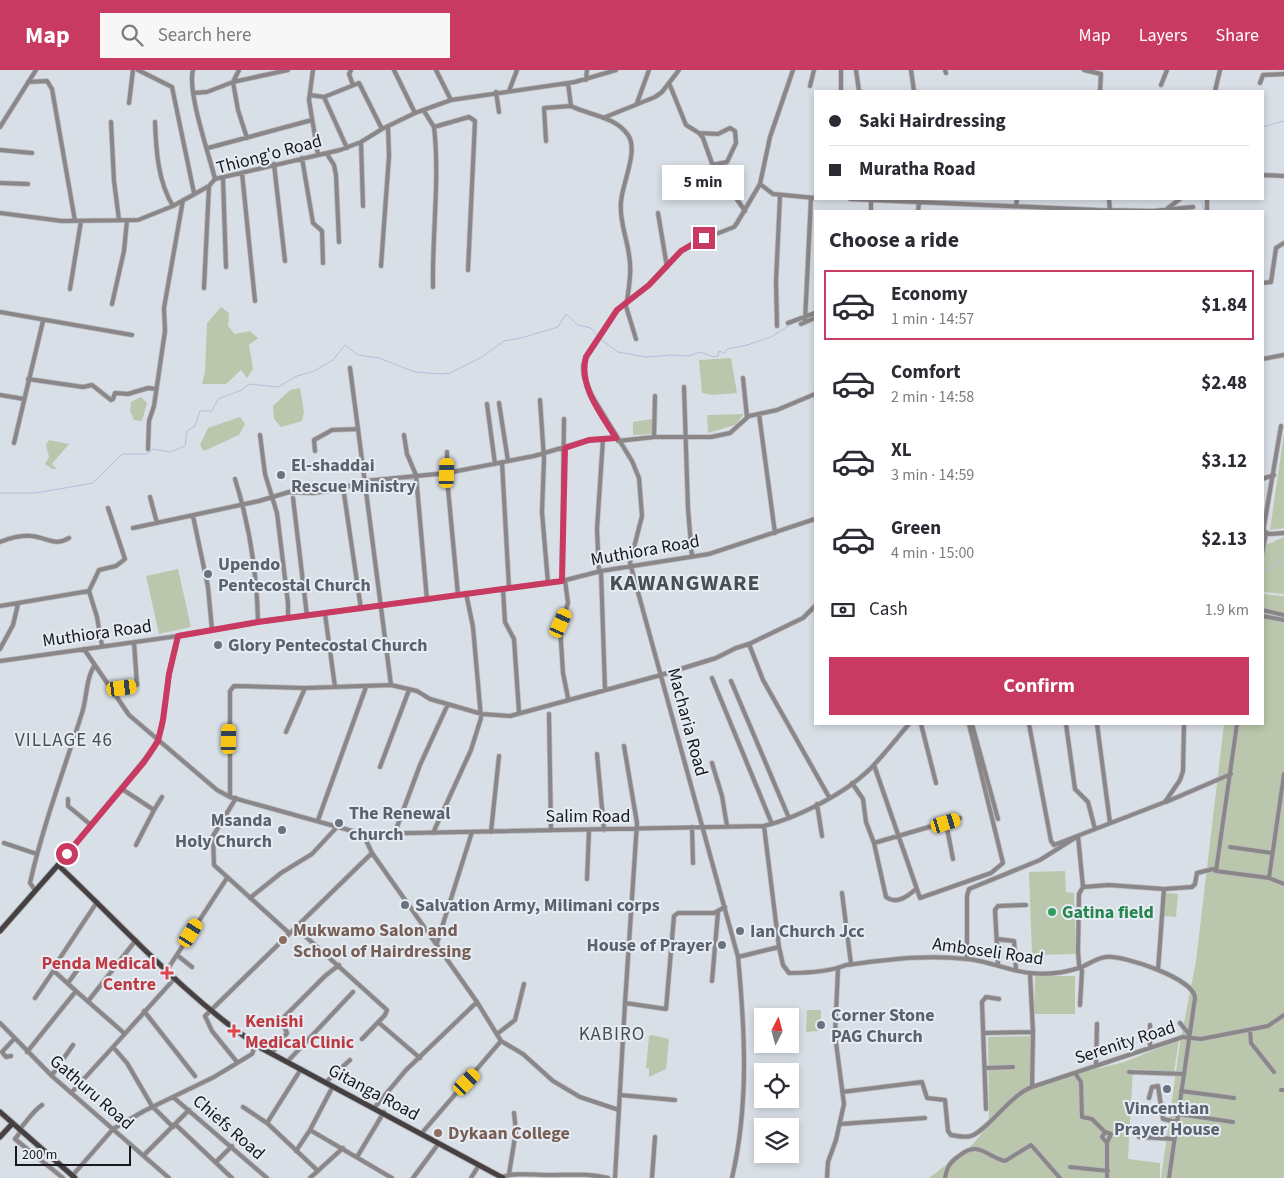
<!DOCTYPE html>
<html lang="en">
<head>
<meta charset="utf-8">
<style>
  body { margin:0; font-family:"Source Sans 3",sans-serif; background:#f7f7f7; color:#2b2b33; height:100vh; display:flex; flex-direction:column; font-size:19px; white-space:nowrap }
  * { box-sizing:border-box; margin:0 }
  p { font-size:16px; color:#7c7c81 }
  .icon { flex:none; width:28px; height:28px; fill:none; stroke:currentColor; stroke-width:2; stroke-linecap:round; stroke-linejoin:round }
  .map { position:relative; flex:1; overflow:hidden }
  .sheet { position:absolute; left:814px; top:140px; width:450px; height:515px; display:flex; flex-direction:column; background:#fff; border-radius:0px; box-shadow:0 2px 8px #0003 }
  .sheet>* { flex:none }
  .top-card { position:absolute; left:814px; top:20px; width:450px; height:110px; border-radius:0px; box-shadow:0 2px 8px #0003; display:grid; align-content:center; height:110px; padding:0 15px; background:#fff }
  .needle { width:32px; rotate:6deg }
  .buttons { position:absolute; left:754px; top:938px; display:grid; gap:10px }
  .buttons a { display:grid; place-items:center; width:45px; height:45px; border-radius:0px; background:#fff; box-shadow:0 2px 8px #0003; font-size:25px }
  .scale { position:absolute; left:15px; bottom:12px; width:116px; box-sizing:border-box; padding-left:5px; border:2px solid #17191c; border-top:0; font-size:14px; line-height:18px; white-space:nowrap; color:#17191c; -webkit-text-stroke:4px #e6ecf3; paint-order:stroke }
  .end { position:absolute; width:22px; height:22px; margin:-11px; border:6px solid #c93a62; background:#fff; box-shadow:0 0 0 2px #fff }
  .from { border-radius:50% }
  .bubble { position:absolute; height:35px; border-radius:0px; background:#fff; box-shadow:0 2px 8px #0003; font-size:16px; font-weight:700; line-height:35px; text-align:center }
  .car { position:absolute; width:15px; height:30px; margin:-15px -8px; border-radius:6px; box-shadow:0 0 4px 1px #0007; background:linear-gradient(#f5c518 24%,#345 0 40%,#f5c518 0 76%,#345 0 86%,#f5c518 0) }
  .top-card b { display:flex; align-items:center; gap:18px; height:48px; font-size:19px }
  .top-card b+b { border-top:1px solid #e1e1e2 }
  .top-card i { width:12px; height:12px; background:#2b2b33 }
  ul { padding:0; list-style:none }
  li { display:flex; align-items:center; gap:15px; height:70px; margin:0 10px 8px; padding:0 5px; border:2px solid transparent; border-radius:0px }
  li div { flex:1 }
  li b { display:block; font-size:19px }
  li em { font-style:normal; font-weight:700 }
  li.active { border-color:#c93a62 }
  li>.icon { width:45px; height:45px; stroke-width:1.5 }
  h2 { padding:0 15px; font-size:22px; line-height:60px }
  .pay { display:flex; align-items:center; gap:12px; height:55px; padding:0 15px; font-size:19px }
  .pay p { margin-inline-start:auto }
  .action { display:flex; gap:10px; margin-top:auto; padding:10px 15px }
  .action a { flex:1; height:58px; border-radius:0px; background:#c93a62; color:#fff; font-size:20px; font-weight:700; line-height:58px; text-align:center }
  header { display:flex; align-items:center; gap:30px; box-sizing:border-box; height:70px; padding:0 25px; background:#c93a62; color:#fff }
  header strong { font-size:24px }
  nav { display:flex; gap:28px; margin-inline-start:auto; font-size:18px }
  .search { width:350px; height:45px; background:#f7f7f7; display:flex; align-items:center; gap:12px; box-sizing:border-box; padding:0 18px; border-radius:0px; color:#7c7c81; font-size:19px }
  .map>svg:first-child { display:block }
  .green { fill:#bbc7ac }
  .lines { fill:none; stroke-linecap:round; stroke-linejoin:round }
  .stream { stroke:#b1bfdc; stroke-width:1 }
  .minor-casing { stroke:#b6bbc2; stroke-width:5.5 }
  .major-casing { stroke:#b6bbc2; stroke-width:7 }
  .minor { stroke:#8b8687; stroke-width:4 }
  .major { stroke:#474041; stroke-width:5 }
  .route { stroke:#c93a62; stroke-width:6 }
  .worship-dot { fill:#6b7280; stroke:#e6ecf3; stroke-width:2 }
  .leisure-dot { fill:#2e9e5b; stroke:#e6ecf3; stroke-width:2 }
  .education-dot { fill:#8d6e63; stroke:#e6ecf3; stroke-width:2 }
  .health-dot { fill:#e0444e; stroke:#e6ecf3; stroke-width:2 }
  .labels { text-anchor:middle; stroke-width:4; stroke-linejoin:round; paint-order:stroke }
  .street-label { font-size:18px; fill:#17191c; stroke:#e6ecf3 }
  .worship-label { font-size:18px; font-weight:bold; fill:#5b616d; stroke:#e6ecf3; text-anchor:start }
  .leisure-label { font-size:18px; font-weight:bold; fill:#27864d; stroke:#e6ecf3; text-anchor:start }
  .education-label { font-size:18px; font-weight:bold; fill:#785e54; stroke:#e6ecf3; text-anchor:start }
  .health-label { font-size:18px; font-weight:bold; fill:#be3a42; stroke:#e6ecf3; text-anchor:end }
  .neighbourhood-label { font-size:19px; letter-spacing:1px; fill:#4a4f55; stroke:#e6ecf3 }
  .district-label { font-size:22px; font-weight:bold; letter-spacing:1px; fill:#4a4f55; stroke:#e6ecf3 }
</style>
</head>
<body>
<header>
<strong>Map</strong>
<div class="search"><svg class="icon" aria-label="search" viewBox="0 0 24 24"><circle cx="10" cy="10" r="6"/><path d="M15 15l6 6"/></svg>Search here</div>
<nav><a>Map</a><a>Layers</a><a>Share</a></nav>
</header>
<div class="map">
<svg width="1284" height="1108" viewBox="0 0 1284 1108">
  <rect width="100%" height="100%" fill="#d9dfe6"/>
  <path class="green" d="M221,237L229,243L228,256L235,264L250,261L258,268L249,275L253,299L247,308L241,300L226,314H202L205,302L207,253Z
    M731,288L737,323L712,325L702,323L699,290Z
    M300,318L304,342L302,351L281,357L274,349L273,336L290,320Z
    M141,327L147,333L142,351L134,350L130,341L131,332Z
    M744,344L735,355L708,363L707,345Z
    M240,347L245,354L239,365L204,381L200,375L208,358Z
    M652,349L653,364L633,365V352Z
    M1284,363V458L1270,460Z
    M49,370L69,374L52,394L57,399H52L45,394L49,387L46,375Z
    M1284,467V524L1263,522V487L1266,475Z
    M178,499L191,557L159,564L146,506Z
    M1263,524L1284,526V1108H1161L1180,973L1196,891L1224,654H1262Z
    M1065,801L1066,822L1074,823L1076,884L1032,885L1029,802Z
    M1165,823L1178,824L1176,847L1163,846Z
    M1035,906H1075V944H1034Z
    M807,940H821V958L818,961L806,962Z
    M652,965L669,969L666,999L649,1007V999L646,998L649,966Z
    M1031,966L1035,1014L1124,992L1179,970L1174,1002L1133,999L1128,1089L1160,1093V1108H929L973,1074L989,1055L988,967Z"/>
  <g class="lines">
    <path class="stream" d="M1262,57L1284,51
      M1201,129L1204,141
      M806,248L815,246
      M600,269L618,282L646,287L671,285L689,286L700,282L714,287L718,286L719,281L724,283L727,279L747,275L771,267L793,253
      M0,423H36L93,413L122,384H147L153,379L170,382L185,376L187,361L195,356L200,341H212L218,329L242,320L249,314L278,317L297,306L314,301L333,290L345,275L358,285L379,288L415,302L441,304L450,303L482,287L504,271L521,268L558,257L566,244L578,255L591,258L598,266
      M1262,503L1284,489"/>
    <g class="minor-casing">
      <path id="minor" d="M138,0L172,17L194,123
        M193,0C187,22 209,84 215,109
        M239,0L233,12L238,40L247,68
        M313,0L309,30L318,85
        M351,0L349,4L353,15
        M394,0L415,43
        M436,0L451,30
        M841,0V21
        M856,0L859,21
        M911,0L914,21
        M945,0L946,3
        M1084,0L1101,4L1100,21
        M586,10L587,0
        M28,12L47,11L52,19L75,151
        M568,13L571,36C588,45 615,46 628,65C639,80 622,114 621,132C619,150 627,168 629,185C632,200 629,216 627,231
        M669,13L686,55L699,63L703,68L714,99L715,116L732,122L745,141
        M1260,13L1263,5L1284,4
        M1161,15L1167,0
        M810,16L814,0
        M509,21L517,0
        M1215,21L1220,0
        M496,22L499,42
        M193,23L207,22L233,12L288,0
        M310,25L324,27L359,13L382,59
        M324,27L347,78
        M129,33L133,0
        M637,33L649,0
        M424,41L434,57
        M603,48L655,27L662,22L679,0
        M111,52L114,111L119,150
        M155,52C156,80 158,112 173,136
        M0,57L36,0
        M699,63L718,64L730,58L735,61L736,73L727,92L712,95
        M546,71L544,38L571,36
        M361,72L363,136
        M208,78L312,50
        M0,80L32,83
        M327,84L334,95L336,105L339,172
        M302,88L313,153L322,161L323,193
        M274,94L285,191
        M242,103L255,231
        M1262,105L1284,106
        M223,109L226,197
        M0,113L28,114
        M760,114L773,124L815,128
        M850,129L1098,140L1153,141L1193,137
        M1109,129L1110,141
        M1207,129V141
        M1016,136L1017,129
        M1168,138L1180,129
        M871,141V130
        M918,141L919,132
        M0,143L62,151L138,150L173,136L209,116L215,109L340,80L361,72L382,59L415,43L451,30L575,12L616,0
        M658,143L667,197
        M381,196L389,86L388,56
        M1262,213L1271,212L1276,178L1284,173
        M433,217C432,165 440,108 434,57L469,47L475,51L468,200
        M204,218L209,116
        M70,219L81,151
        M625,233L636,269
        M112,234L124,181L127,150
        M0,242L132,265
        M805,251L811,128
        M788,253L815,243
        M801,254L815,248
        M777,256L776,211L780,126
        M1262,289L1284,285
        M350,298L358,359
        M743,308L747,347
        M28,309L83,317L92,315L111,330L113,329L115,323L128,324L148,318L156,319
        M684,317L688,439L692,487
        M0,325L24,329
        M540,330L544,389L542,442L548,513
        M499,333L508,391
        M487,334L495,394
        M759,344L775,463
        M1281,356L1264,456V461L1269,464L1284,463
        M260,365L265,404L277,443L288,533V548
        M404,365L407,384L416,405L427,530
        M654,367L655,326
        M618,371L654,367H711L730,363L749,346L777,340L815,324
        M14,373L43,251
        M148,379L149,351L154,336L165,261L164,238L183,130
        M315,381L314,370L332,360L358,359L391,615
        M447,382V408L458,525
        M502,392L509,518
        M235,409C250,457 257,502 258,552
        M1262,409L1274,405
        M343,417L361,539
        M150,427L157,453
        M293,428L307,546
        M193,446L208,517L212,560
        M133,458L259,431L289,422L313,423L336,420L365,411L447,403L534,386L589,370L616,368
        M0,472C10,468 20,465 31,466C46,467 55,477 69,468
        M1262,484L1266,463
        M601,501L605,619
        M599,502L597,459L603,369
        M565,510L568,533L560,557L563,603L568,628
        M562,511L564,349
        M503,519L505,552L514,569L519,642
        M0,536L89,521
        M815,536L803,548L749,574L763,610L829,727
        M1262,540L1284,545
        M325,544L335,617
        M1262,546L1284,550
        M102,576L97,547L89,521L99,500L116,496L125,489L108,438
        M0,579L13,555L18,534
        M84,579L129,645L217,720L230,727L363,764L764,756C797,748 844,724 869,700C883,686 896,669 909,654
        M0,591L178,566L258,552L562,511L601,501L709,484L815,449
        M712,608L772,754
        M731,611L789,748
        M111,619L137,615L134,572
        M549,644L551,760
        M921,654L936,713
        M972,654L998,749
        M1029,654L1051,771L1054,775L1165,732L1180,710L1183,701L1184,654
        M1066,654L1075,719L1088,732L1095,759
        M1097,654L1110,753
        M286,662L305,618
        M624,676L637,753L625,933
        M597,684L604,760
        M712,693L722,726L727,756
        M874,695L920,828L991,803L1003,793L969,654
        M380,697L409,620
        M852,713L863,729L866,752L874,773L886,827C897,835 908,826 916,819
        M122,719L154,740L162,727
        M230,727V621L234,616L305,618L391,615L417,621L430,629L482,644L510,646L661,605L716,588L736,578L749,574
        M236,728L213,766L214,795L289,863
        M68,729V736L91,755
        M1166,732L1231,704
        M817,734L822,766
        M318,750L366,617
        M946,753L953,789
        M764,756L779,877L783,895L789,903C808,903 829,902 846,895C887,890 926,884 967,889C989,891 1009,901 1030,903C1046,905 1063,903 1079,898C1088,895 1096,888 1106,887C1124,885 1195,909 1195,928L1169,1108
        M692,757L693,793
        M491,762L499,686
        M433,763L471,680L481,648L473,557L466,523
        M363,764L372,783L477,932L406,1000L375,1037
        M394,765L420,695L448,634
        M4,773L37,784
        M874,773L960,748
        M136,775L154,740
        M1230,777L1272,783
        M58,795L154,678L162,657L169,604L178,566
        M1216,801L1237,654
        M1269,808L1284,704
        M587,809L589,760
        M35,820L30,813C43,755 64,700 82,643C87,628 86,607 95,595
        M842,823L851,894
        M250,828L281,803L312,784L337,757
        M295,857L387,940L385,945L362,969
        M997,869L1014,871L1016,899
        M437,873L472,762
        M177,885L192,897
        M738,887L779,877
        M967,889V826L969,819L1040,790L1078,766L1083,817
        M998,895L995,840L998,836L1026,835
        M167,900L227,808
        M1158,900L1164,819
        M1030,903L1033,962L1032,1017
        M712,911L718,842
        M68,913L81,895
        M76,921L124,963
        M35,928L54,900
        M89,930L136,870
        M477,932L501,971L523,984L553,1011L580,1027L619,1040
        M1080,935L1082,901L1079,894L1078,881L1079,824L1083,817L1109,815L1164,819L1192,817L1195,814L1197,803L1213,799L1216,801L1269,808L1284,814
        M144,941L195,1006
        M378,952L420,988
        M0,953L53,1007L169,1108
        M1180,953L1189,964
        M1150,955V978
        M1250,960L1251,973L1274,1002
        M984,963L1033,962
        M497,964L515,950L524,914
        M27,982L76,921L55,902L54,897L97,832
        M272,983L287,963L281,950L325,906L339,895
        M11,986L6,987L2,982L14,969
        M288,991L353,922
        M237,992L212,961L205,946L372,783
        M1096,995L1097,954
        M985,998L1013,997
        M301,999L267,1053L318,1101
        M1129,1002L1184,1004
        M1075,1003L1081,1012L1082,1047L1092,1049L1105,1062
        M52,1005L73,975
        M326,1012L350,990
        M333,1016L310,1060L392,1108
        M1281,1020H1284
        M1181,1021L1234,1028
        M842,1022L922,1012L927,1028L945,1030L948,1061L951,1065C957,1066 964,1068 971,1066C987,1061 1010,1025 1032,1017L1183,967L1201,969L1268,956L1284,945
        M71,1023L113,977
        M620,1025L675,1030
        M173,1027L267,1108
        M1149,1028L1152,1017L1158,1016L1163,1049L1177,1052
        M243,1037L267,1053
        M986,1039L982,932L986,927L999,929
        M1178,1044L1233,1052
        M175,1054L232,1108
        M840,1054L925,1048
        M173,1057L152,1036L127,993L113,977L175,908
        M19,1060C27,1051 33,1041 42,1035
        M21,1061L15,1069L63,1108
        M421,1064L501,971
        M1139,1067L1174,1069
        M1107,1073L1102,1067L1105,1062L1111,1064L1107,1073V1108
        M296,1081L310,1060
        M144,1085L189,1040
        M357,1087L384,1042
        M216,1092L232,1076
        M1070,1097L1108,1101
        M509,1104L516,1061L514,1043
        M72,1106L113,1059L144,1041L214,1007L252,984L256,974
        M501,1107C517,1102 532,1105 549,1105C571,1105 586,1103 608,1108
        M310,1108L343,1078
        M413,1108L439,1073
        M471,1108L479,1095
        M615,1108L625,933L666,939L674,846L678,843H714L725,837
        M652,1108L655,1067
        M732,1108C749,1035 745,961 738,887L630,493L642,446L639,408L632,391L592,326L584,307L583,296L586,287L617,240L649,215L681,181L693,173L734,157L737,153L760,114L770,67L793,0
        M827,1108L828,1092L836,1070L844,1034L835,965L838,899
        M945,1108C947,1097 950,1092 959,1086C979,1070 985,1086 1005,1091L1031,1075L1060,1108"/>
    </g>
    <g class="major-casing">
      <path id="major" d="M0,861L58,795C124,857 185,927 261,978L503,1108
        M0,1042L75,1108
        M0,1067L12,1054"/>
    </g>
    <use href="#minor" class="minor"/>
    <use href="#major" class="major"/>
  </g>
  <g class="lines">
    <path class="route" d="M67,784L144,692L158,671L163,650L169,604L178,566L258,552L562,511L565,378L589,370L616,368C602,345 578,316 586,287L617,240L649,215L681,181L704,168"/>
  </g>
  <g class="worship-dot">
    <circle cx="281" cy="405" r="5"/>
    <circle cx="208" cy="504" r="5"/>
    <circle cx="218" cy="575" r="5"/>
    <circle cx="339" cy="753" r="5"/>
    <circle cx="282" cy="760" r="5"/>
    <circle cx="405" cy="835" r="5"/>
    <circle cx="740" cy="861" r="5"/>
    <circle cx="722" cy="875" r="5"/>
    <circle cx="821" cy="955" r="5"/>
    <circle cx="1167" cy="1019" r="5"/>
  </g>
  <circle class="leisure-dot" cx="1052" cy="842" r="5"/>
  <g class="education-dot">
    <circle cx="283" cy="870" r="5"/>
    <circle cx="438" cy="1063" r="5"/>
  </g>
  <g class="health-dot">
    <path d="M164.5 895.5h5v5h5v5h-5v5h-5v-5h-5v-5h5z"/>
    <path d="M231.5 953.5h5v5h5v5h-5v5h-5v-5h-5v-5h5z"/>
  </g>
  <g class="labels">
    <g class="street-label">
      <text transform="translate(269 84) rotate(-15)" y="6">Thiong'o Road</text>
      <text transform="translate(645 480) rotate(-10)" y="6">Muthiora Road</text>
      <text transform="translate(97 563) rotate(-8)" y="6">Muthiora Road</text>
      <text transform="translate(688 652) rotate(75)" y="6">Macharia Road</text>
      <text x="588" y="752">Salim Road</text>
      <text transform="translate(988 881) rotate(8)" y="6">Amboseli Road</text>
      <text transform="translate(1125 972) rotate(-18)" y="6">Serenity Road</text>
      <text transform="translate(92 1022) rotate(41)" y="6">Gathuru Road</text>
      <text transform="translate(374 1022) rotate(28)" y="6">Gitanga Road</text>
      <text transform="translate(229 1057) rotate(41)" y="6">Chiefs Road</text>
    </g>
    <g class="worship-label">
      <text x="291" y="401">El-shaddai<tspan x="291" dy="21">Rescue Ministry</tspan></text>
      <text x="218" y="500">Upendo<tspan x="218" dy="21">Pentecostal Church</tspan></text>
      <text x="228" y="581">Glory Pentecostal Church</text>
      <text x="349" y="749">The Renewal<tspan x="349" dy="21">church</tspan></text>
      <text x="272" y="756" text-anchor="end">Msanda<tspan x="272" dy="21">Holy Church</tspan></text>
      <text x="415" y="841">Salvation Army, Milimani corps</text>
      <text x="750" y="867">Ian Church Jcc</text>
      <text x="712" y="881" text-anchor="end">House of Prayer</text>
      <text x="831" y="951">Corner Stone<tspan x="831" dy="21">PAG Church</tspan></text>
      <text x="1167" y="1044" text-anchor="middle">Vincentian<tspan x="1167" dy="21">Prayer House</tspan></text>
    </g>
    <g class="leisure-label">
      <text x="1062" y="848">Gatina field</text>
    </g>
    <g class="education-label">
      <text x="293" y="866">Mukwamo Salon and<tspan x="293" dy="21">School of Hairdressing</tspan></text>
      <text x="448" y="1069">Dykaan College</text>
    </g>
    <g class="health-label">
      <text x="156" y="899">Penda Medical<tspan x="156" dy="21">Centre</tspan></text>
      <text x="245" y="957" text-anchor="start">Kenishi<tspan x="245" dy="21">Medical Clinic</tspan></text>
    </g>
    <g class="neighbourhood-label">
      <text x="64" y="676">VILLAGE 46</text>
      <text x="612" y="970">KABIRO</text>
    </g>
    <g class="district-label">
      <text x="685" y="520">KAWANGWARE</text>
    </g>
  </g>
</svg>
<div class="buttons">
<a><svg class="needle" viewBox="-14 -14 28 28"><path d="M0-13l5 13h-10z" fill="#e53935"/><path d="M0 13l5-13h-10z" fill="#7c7c81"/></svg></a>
<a><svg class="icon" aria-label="locate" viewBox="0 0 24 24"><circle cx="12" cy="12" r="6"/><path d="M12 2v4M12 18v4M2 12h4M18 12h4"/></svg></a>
<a><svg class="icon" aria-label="layers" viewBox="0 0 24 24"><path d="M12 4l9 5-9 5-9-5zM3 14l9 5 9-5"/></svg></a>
</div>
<div class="scale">200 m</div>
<i class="end from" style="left:67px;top:784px"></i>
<i class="end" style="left:704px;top:168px"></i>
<div class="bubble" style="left:662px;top:95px;width:82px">5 min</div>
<i class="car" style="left:447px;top:403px;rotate:2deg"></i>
<i class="car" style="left:561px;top:553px;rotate:24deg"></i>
<i class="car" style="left:122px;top:618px;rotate:83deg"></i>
<i class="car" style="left:229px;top:669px;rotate:1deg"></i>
<i class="car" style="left:946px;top:753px;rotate:73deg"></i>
<i class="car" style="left:191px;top:863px;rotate:32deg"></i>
<i class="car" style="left:467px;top:1012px;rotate:44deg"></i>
<div class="top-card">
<b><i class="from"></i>Saki Hairdressing</b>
<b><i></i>Muratha Road</b>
</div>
<section class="sheet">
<h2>Choose a ride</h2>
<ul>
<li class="active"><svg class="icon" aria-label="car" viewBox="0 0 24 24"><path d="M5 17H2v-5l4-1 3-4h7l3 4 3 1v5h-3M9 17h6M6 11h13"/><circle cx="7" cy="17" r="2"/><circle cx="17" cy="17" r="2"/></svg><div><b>Economy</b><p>1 min · 14:57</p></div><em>$1.84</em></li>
<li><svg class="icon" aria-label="car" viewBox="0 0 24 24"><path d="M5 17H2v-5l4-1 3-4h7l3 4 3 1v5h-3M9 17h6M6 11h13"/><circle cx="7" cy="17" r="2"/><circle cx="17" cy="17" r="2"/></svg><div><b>Comfort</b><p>2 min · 14:58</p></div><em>$2.48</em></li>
<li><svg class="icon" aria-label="car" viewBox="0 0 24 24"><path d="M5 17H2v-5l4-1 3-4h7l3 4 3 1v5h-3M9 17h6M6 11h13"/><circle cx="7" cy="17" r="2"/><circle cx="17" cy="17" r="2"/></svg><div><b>XL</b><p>3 min · 14:59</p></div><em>$3.12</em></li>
<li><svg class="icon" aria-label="car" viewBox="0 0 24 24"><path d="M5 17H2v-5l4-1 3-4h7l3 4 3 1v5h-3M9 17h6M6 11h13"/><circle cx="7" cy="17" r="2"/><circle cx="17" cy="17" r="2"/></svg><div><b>Green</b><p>4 min · 15:00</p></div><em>$2.13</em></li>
</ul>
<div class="pay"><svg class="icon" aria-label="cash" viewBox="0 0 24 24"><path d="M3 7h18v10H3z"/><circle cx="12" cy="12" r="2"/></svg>Cash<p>1.9 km</p></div>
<div class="action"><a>Confirm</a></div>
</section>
</div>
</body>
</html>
